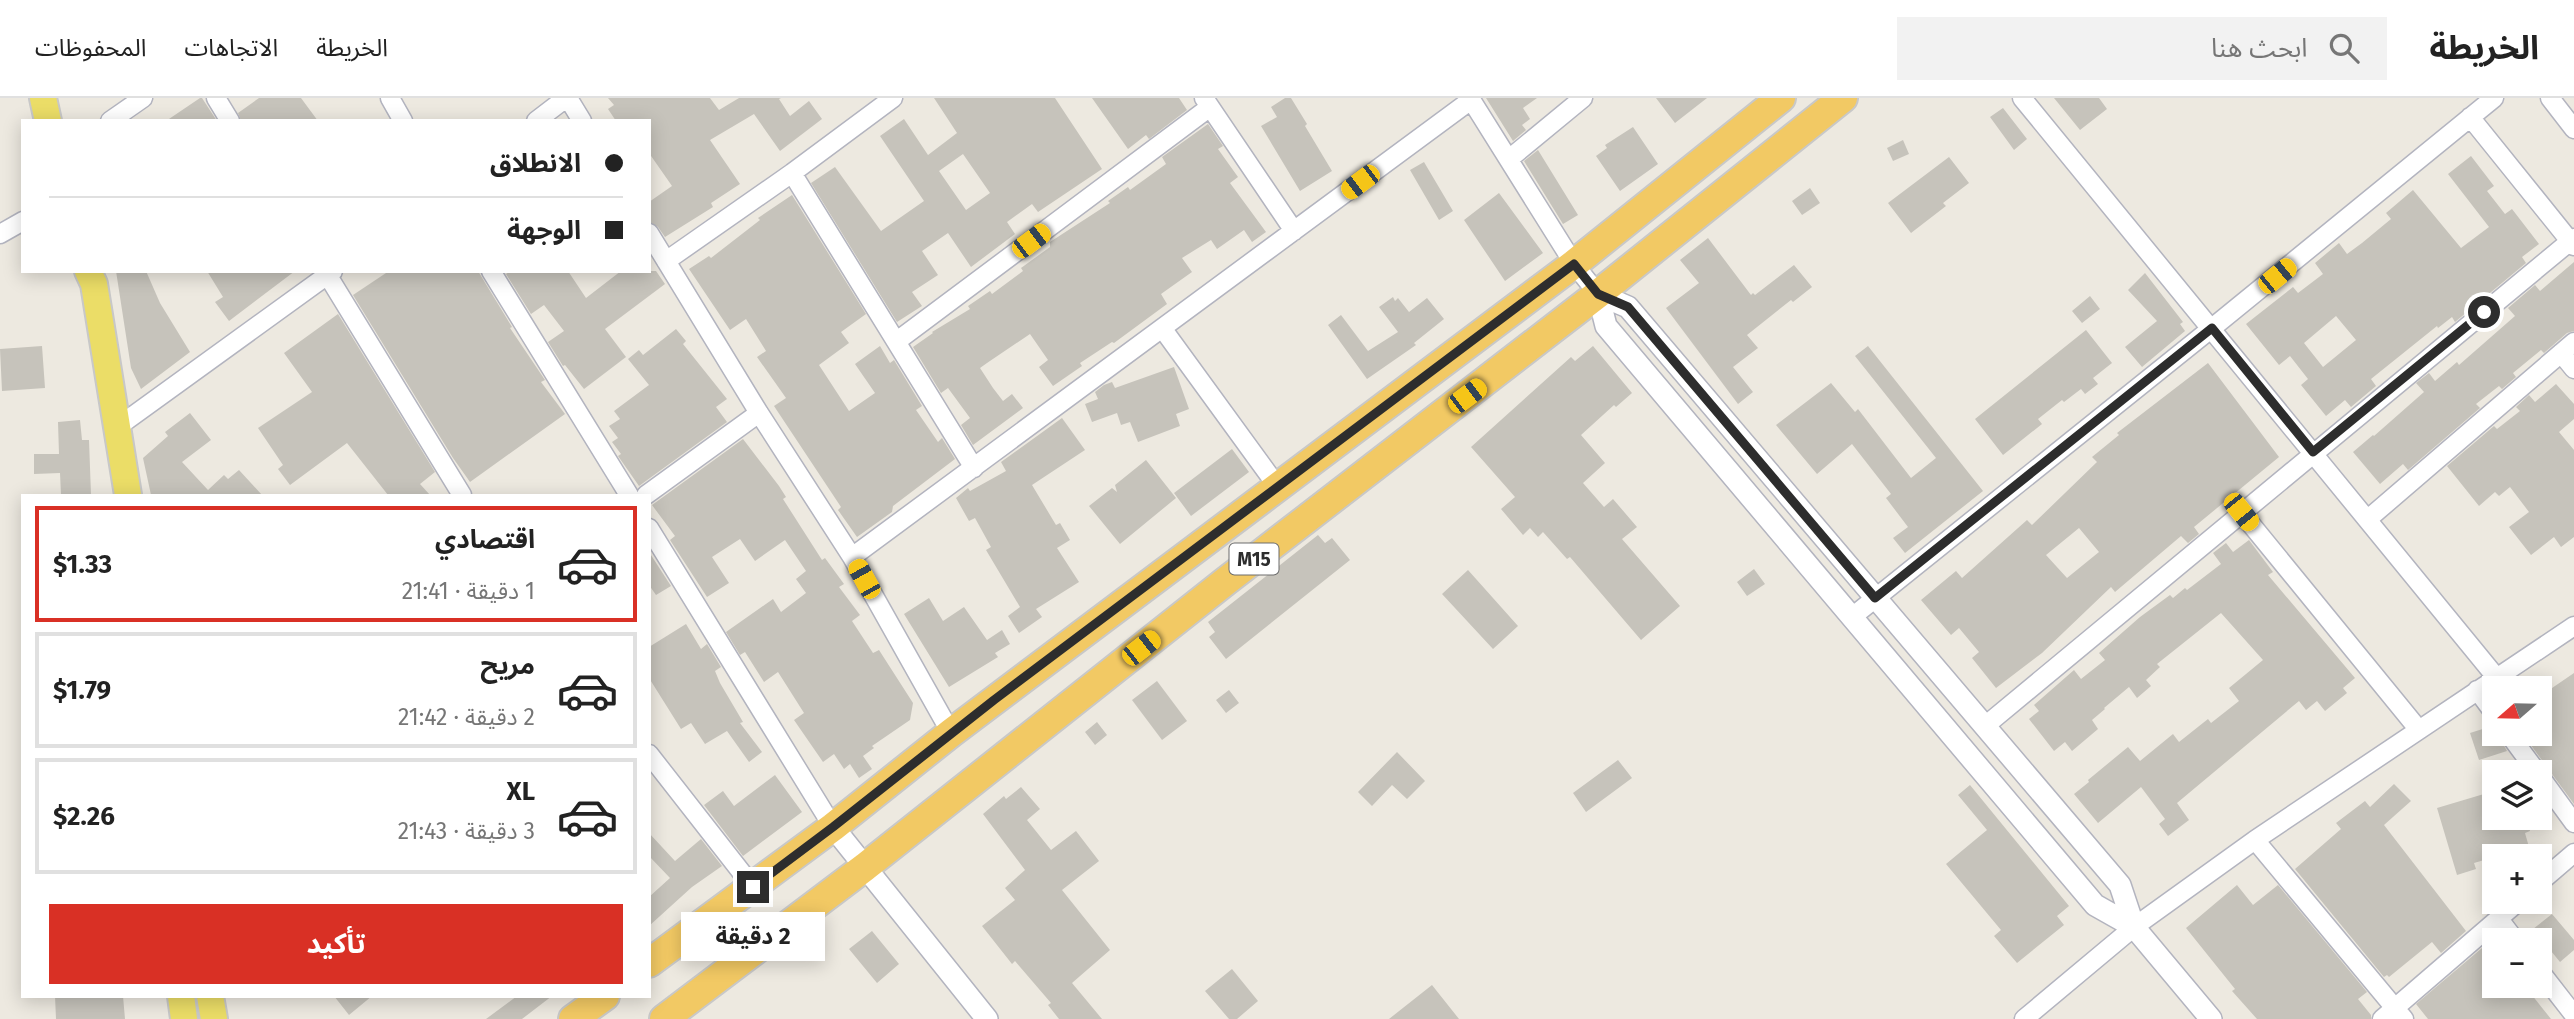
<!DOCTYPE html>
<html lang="ar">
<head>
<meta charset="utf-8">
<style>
  body { margin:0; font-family:"Fira Sans","Noto Sans Arabic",sans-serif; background:#f2f2f2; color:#222; direction:rtl; height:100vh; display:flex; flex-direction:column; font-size:26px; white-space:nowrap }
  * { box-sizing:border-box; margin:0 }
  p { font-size:23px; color:#767676 }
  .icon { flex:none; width:38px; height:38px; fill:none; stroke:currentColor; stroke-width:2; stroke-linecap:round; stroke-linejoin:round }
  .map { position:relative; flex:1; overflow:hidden; direction:ltr }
  .panel { position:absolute; left:21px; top:396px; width:630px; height:504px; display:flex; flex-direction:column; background:#fff; border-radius:0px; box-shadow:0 4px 18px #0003; direction:rtl }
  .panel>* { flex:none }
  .banner { position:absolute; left:21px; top:21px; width:630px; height:154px; border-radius:0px; box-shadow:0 4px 18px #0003; direction:rtl; display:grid; align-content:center; height:154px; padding:0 28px; background:#fff }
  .needle { width:46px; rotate:250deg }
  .controls { position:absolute; left:2482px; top:578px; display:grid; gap:14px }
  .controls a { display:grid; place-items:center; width:70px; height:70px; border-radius:0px; background:#fff; box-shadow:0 4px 18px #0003; font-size:35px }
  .end { position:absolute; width:32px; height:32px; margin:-16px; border:9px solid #2d2d2d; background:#fff; box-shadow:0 0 0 4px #fff }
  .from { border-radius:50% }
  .bubble { position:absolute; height:49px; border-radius:0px; background:#fff; box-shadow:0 4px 18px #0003; font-size:23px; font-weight:700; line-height:49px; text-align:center; direction:rtl }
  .car { position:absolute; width:21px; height:42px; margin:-21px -10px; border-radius:9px; box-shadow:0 0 5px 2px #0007; background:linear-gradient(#f5c518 24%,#345 0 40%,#f5c518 0 76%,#345 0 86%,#f5c518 0) }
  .banner b { display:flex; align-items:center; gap:24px; height:66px; font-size:26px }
  .banner b+b { border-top:2px solid #e0e0e0 }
  .banner i { width:18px; height:18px; background:#222 }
  ul { padding:12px 0 0; list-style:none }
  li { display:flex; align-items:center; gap:21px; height:116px; margin:0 14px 10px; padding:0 14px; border:4px solid #e0e0e0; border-radius:0px }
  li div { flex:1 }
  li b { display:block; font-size:26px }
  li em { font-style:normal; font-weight:700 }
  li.active { border-color:#d93025 }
  li>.icon { width:63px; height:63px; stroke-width:1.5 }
  .button { display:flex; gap:14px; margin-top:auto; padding:14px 28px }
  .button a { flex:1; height:80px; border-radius:0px; background:#d93025; color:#fff; font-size:28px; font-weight:700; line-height:80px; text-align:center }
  header { display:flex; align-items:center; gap:42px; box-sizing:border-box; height:98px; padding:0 35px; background:#fff; border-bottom:2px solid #e0e0e0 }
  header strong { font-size:33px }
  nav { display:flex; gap:38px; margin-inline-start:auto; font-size:24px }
  .search { width:490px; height:63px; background:#f2f2f2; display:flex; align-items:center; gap:18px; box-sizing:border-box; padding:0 24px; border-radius:0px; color:#767676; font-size:26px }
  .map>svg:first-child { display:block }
  .building { fill:#c6c3bb; fill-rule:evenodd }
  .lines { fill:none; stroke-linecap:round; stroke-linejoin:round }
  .minor-casing { stroke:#b3b4bf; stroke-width:21 }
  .tertiary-casing { stroke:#b3b4bf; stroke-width:24 }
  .primary-casing { stroke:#c8c8c8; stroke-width:30 }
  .trunk-casing { stroke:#c8c8c8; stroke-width:32 }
  .minor { stroke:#fff; stroke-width:18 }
  .tertiary { stroke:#fff; stroke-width:21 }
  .primary { stroke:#ebdd67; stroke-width:26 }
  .trunk { stroke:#f2c964; stroke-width:28 }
  .route { stroke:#2d2d2d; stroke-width:9 }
  .labels { text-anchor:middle; stroke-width:5; stroke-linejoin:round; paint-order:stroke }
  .shield { fill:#fff; stroke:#6c6c6c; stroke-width:2 }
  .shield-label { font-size:19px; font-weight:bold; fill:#2d2d2d }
</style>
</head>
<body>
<header>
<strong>الخريطة</strong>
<div class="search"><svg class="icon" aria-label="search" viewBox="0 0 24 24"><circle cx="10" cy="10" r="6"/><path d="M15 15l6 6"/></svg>ابحث هنا</div>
<nav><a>الخريطة</a><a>الاتجاهات</a><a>المحفوظات</a></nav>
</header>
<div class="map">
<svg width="2574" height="921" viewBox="0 0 2574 921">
  <rect width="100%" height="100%" fill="#ede9e0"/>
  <path class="building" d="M200,0H202L217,23H166Z
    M259,0H301L318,23H241L238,15Z
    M608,0H710L719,12L739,0H781L779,1L790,18L809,3L822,21L780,53L754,16L710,42L740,86L711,105L713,109L665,139L658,129L649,124V104L672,88L649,55V23H616L608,11L614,7Z
    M934,0H1055L1102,71L1038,114L1032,106L1007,124L1015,136L971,169L948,135L922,153L938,177L912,194L922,208L897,224L811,85L835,69L881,133L924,103L880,38L904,21L928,57L957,35ZM963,56L990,95L966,112L939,73Z
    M1092,0H1179L1187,12L1149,41L1146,37L1128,51Z
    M1285,0H1291L1307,26L1305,28L1332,73L1300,93L1261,28L1277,19L1271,9Z
    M1486,0H1537L1523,10L1530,21L1522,27L1526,32L1513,43Z
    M1656,0H1707L1675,25Z
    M2054,0H2099L2107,11L2080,32Z
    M2003,10L2027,41L2014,52L1990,19Z
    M1208,26L1223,48L1218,51L1238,79L1230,85L1266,134L1252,144L1244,132L1217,151L1211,142L1182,160L1192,174L1161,196L1167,206L1114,245L1112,244L1080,265L1082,268L1053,288L1039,269L1048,262L1030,236L987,265L980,270L993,290L1003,303L1012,296L1023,310L973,347L961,327L970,320L948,290L941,295L913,249L933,235L932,234L970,211L968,208L990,193L992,196L1023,173L1021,170L1050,149V144L1110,105L1108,103L1128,89L1130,92L1166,66L1162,59Z
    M1633,29L1658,66L1620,93L1596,58L1607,50L1605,47Z
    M1903,42L1909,56L1893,63L1887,50Z
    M1538,52L1578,117L1563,126L1524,63Z
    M2471,58L2494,88L2487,93L2505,116L2512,111L2539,146L2522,159L2526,165L2455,224L2452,219L2438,230L2437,228L2371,281L2376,288L2351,309L2345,302L2326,318L2301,287L2308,281L2290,258L2279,267L2246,226L2293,189L2298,195L2323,176L2315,165L2339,145L2347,156L2362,145L2391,121L2386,115L2413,92L2461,150L2489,129L2448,76ZM2336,218L2356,242L2323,269L2304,245Z
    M1949,59L1969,85L1943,105L1946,108L1911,135L1888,105Z
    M1424,64L1453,113L1439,122L1410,72Z
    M1810,90L1820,105L1802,117L1792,103Z
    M1499,95L1543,155L1505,183L1464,122Z
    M792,97L866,216L841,234L849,245L819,267L849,313L875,295L855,266L880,248L890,265L894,262L922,308L916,312L938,344L942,340L955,361L893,408L892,414L857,439L838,412L841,409L774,308L786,300L757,259L766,253L746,221L730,232L689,171L709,158L711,160L760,122L758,120Z
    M1708,140L1751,197L1753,195L1755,197L1794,167L1812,189L1793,204L1791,202L1747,237L1758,250L1733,269L1753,294L1738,306L1666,210L1699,185L1680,162Z
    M2574,164V233L2567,235L2544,255L2541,252L2513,275L2516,279L2502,291L2499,288L2476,306L2480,310L2408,372L2403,366L2380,386L2353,354L2373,337L2374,338L2424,294L2416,285L2429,275L2435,283L2457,264L2459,267L2515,218L2508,210L2535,187L2540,193Z
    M116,173H146L160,205L190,254L141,291L131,270Z
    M207,173H295L229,223L215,204L223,199Z
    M389,173H478L512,229L510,230L545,282L541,284L565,316L470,384L453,360L353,197Z
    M511,173H568L586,200L621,173H656L665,186L605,231L626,259L584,291L565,267L563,268L548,244L564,233L544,207L531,216L506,176Z
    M2145,175L2183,224L2180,226L2185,233L2142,269L2125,249L2157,223L2128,192Z
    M2090,198L2100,211L2082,225L2072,213Z
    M1393,199L1395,203L1398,200L1409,214L1427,200L1444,221L1414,245L1416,247L1367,281L1328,227L1341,217L1368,253L1398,234L1379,209Z
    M338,216L435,374L420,386L430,397H388L347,345L290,387L278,371L283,367L258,330L312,294L284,255Z
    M676,231L686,243L683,246L727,301L716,309L727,324L639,388L618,358L621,356L612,344L618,340L609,328L620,321L614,313L649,287L628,261L639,252L643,257Z
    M2086,232L2112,265L2093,280L2098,286L2085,296L2081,291L2064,304L2062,302L2038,321L2042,326L2003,357L1975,321Z
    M42,248L45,290L2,293L0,251Z
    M1593,248L1632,295L1616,309L1614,307L1581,337L1605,365L1583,385L1604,409L1613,401L1637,429L1622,441L1680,508L1641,542L1570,459L1567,461L1543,434L1538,439L1530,430L1523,437L1501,411L1515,399L1471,349L1571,259L1575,263Z
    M1868,248L1983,393L1905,455L1893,440L1908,429L1886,400L1891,396L1852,346L1817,376L1776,327L1831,285L1855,314L1858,311L1911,380L1936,360L1855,258Z
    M2208,265L2279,359L2194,429L2199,436L2188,445L2181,438L2115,494L2111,489L2042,555L1996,590L1972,560L1979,554L1959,530L1951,537L1921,502L1956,473L1962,480L2027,422L2032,427L2097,364L2092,359L2119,337L2117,335ZM2079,430L2099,454L2067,480L2046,457Z
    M1174,269L1189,311L1176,316L1180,328L1138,344L1130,324L1121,327L1117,315L1092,324L1085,306L1098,301L1095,294L1104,287L1112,284L1115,290Z
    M2556,286L2574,306V321L2559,334L2574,352V439L2561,449L2554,439L2531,457L2509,429L2529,414L2510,389L2499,398L2495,394L2479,408L2447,368L2494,328L2497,331L2520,313L2516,309L2529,297L2535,304Z
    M190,315L211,342L182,364L208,392L224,377L228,381L239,372L262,397H151L143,360L168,338L165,334Z
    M1062,320L1085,352L1032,387L1056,427L1060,425L1070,442L1057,450L1079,484L1036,511L1042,519L1019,535L1008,518L1020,509L986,452L991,449L975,420L969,423L956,400L968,390L970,393L1006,373L1001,364Z
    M80,322L82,342H89L91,397H61L60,375L34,376V356H59L58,324Z
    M743,341L779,388L786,399L783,401L822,462L825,460L844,486L839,489L860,517L852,523L873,555L879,552L913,605L910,622L872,648L874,650L863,658L872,671L859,680L850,666L844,671L834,656L823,664L794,622L804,615L778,574L764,584L745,554L740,557L726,534L773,501L781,514L806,495L796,481L806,473L785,442L755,463L740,441L712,459L729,485L707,499L670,442L675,438L652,407Z
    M1232,351L1249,374L1191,418L1174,395Z
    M1146,362L1176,400L1120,446L1089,408L1112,390L1117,394L1115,387Z
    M1318,437L1325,445L1332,440L1350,462L1226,561L1209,539L1215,534L1208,524Z
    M2249,442L2273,474L2268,477L2355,580L2343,590L2347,595L2325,613L2317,603L2306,612L2299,603L2177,705L2189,722L2168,738L2159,726L2165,721L2141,689L2098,725L2074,696L2089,684L2088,682L2128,649L2140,663L2173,636L2179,644L2208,621L2211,625L2239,603L2229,590L2263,562L2221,515L2157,566L2160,569L2146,582L2151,588L2137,600L2129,589L2104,610L2105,611L2092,622L2098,631L2072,653L2065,644L2054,653L2029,621L2039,613L2034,607L2074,572L2081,581L2105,562L2099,555L2140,519L2170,497L2173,500L2185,490L2187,492L2221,466L2213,455L2226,445L2233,454Z
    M649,454L671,488L656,497L649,487Z
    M1754,471L1765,486L1747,498L1737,484Z
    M1468,472L1518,528L1493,551L1442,496Z
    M929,500L943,523L964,509L987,542L1002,532L1010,546L995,555L998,559L949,589L904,516Z
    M686,526L701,551L707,546L721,569L715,573L720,585L743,624L740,625L762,654L749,664L727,633L705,646L691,625L681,631L649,580V549Z
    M2574,575V706L2522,635H2539V599Z
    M1157,583L1187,623L1162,642L1132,602Z
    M1229,592L1239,605L1226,615L1216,602Z
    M1097,624L1107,637L1095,647L1085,634Z
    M2489,629L2491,635H2497L2507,653L2479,662L2470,635Z
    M1397,654L1425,683L1407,701L1392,687L1372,708L1358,694Z
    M1618,662L1632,680L1586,714L1573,695Z
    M775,677L802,714L743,758L704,707L723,693L734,708Z
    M2394,686L2411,703L2384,727L2466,833L2441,855L2432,844L2389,879L2387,877L2384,879L2295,771L2341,731L2336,725L2365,703L2370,709Z
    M1970,687L2069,808L2057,818L2064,827L2017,865L1994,838L2001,832L1946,766L1987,732L1958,697Z
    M1021,689L1040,711L1027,722L1051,752L1076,733L1099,763L1062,792L1110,852L1072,885L1102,921H1059L1048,907L1051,905L1015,863L1012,866L982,828L1015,802L1005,790L1025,772L983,716L1004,698L1006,701Z
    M2494,693V719H2526L2530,733L2525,735L2529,749L2474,765L2476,771L2457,777L2437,710Z
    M649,735L675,763L701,741L722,768L692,789L649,828V799L670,780L649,758Z
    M2237,787L2253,807L2278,787L2367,894L2358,901L2371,917V921H2257L2232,893L2235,891L2186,830Z
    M2552,816L2574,842V852L2560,864L2533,831Z
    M872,833L899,866L877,885L849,851Z
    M2482,850L2494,865V887H2524L2551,921H2428L2416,906Z
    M1232,871L1258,903L1237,921H1229L1205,893Z
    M1432,887L1459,921H1389Z
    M55,898H123L125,921H56Z
    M334,898H372L349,917Z
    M517,898H552L522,921H486Z"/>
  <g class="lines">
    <g class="minor-casing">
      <path id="minor" d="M216,0L230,23
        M390,0L403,23
        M568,0L582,23
        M1204,0L1294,133
        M1470,0L1574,166L1598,196
        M2022,0L2496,579
        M2550,0L2574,31
        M2470,19L2574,148
        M110,23L143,0
        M536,23L566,0
        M1509,61L1583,0
        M792,75L974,370
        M649,135L759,315L852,459L951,635
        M0,136L23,123
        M666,163L792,75L893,0
        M325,173L462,397
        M491,173L629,397
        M1162,230L1277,388
        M897,243L1210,9
        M2561,255L2574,271
        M116,330L333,173
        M646,397L759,315
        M2241,414L2419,632
        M2368,421L2574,244
        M649,430L833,729
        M852,459L1471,2
        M1852,519L2212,230L2494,0
        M2477,592L2494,615
        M1985,628L2574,140
        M2508,635L2537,674
        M649,656L753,789
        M2539,677L2574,725
        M2255,742L2404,921
        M2539,785L2574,755
        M2499,821L2515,842
        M2539,872L2574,917
        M2024,921L2134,829L2255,742L2574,528
        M2382,921L2519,803"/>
    </g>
    <g class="tertiary-casing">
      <path id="tertiary" d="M1598,196L1606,228L2095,807L2134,829L2211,921
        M1598,196L1628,209L2120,787L2134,829
        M833,729L987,921"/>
    </g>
    <g class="primary-casing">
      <path id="primary" d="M43,0L48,23
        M88,173L94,186L128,397
        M181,898L184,921
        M210,898L214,921"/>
    </g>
    <g class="trunk-casing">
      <path id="trunk" d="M649,865L833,729L951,635L1574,166L1781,0
        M573,921L605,898
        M664,921L865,769L1226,483L1598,196L1843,0"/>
    </g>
    <use href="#minor" class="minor"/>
    <use href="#tertiary" class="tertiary"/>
    <use href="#primary" class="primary"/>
    <use href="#trunk" class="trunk"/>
  </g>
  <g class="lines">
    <path class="route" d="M753,789L833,729L994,602L1574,166L1598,196L1628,209L1875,500L2212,230L2313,354L2484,214"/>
  </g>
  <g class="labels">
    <rect class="shield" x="1229.5" y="445.5" width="49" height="31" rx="5"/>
    <g class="shield-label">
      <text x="1254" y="468">M15</text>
    </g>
  </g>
</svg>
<div class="controls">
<a><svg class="needle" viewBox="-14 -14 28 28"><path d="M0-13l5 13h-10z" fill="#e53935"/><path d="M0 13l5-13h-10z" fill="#767676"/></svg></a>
<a><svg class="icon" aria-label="layers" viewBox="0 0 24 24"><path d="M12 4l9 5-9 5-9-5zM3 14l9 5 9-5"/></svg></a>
<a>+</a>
<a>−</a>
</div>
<i class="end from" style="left:2484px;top:214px"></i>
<i class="end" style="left:753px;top:789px"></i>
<div class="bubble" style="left:681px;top:814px;width:144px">2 دقيقة</div>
<i class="car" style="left:1360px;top:84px;rotate:233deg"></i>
<i class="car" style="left:1031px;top:143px;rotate:53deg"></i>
<i class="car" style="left:2277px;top:178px;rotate:51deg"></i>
<i class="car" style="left:1467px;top:298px;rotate:53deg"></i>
<i class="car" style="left:2241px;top:414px;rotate:141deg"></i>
<i class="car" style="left:864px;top:481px;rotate:331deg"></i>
<i class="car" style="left:1141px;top:550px;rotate:52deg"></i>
<div class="banner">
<b><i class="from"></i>الانطلاق</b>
<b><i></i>الوجهة</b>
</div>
<section class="panel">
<ul>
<li class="active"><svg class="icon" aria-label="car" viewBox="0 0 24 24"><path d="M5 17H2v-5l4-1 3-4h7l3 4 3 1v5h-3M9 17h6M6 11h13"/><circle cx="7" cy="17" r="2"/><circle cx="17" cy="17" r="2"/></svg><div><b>اقتصادي</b><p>1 دقيقة · 21:41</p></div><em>$1.33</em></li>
<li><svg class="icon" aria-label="car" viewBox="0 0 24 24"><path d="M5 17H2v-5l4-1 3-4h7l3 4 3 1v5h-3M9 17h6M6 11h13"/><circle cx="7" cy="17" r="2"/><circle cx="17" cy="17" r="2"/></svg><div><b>مريح</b><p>2 دقيقة · 21:42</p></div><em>$1.79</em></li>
<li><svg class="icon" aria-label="car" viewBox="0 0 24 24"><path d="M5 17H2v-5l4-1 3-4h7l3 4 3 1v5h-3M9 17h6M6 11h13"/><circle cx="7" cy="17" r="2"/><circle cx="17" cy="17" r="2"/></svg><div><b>XL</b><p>3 دقيقة · 21:43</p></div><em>$2.26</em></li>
</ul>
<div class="button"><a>تأكيد</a></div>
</section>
</div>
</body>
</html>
